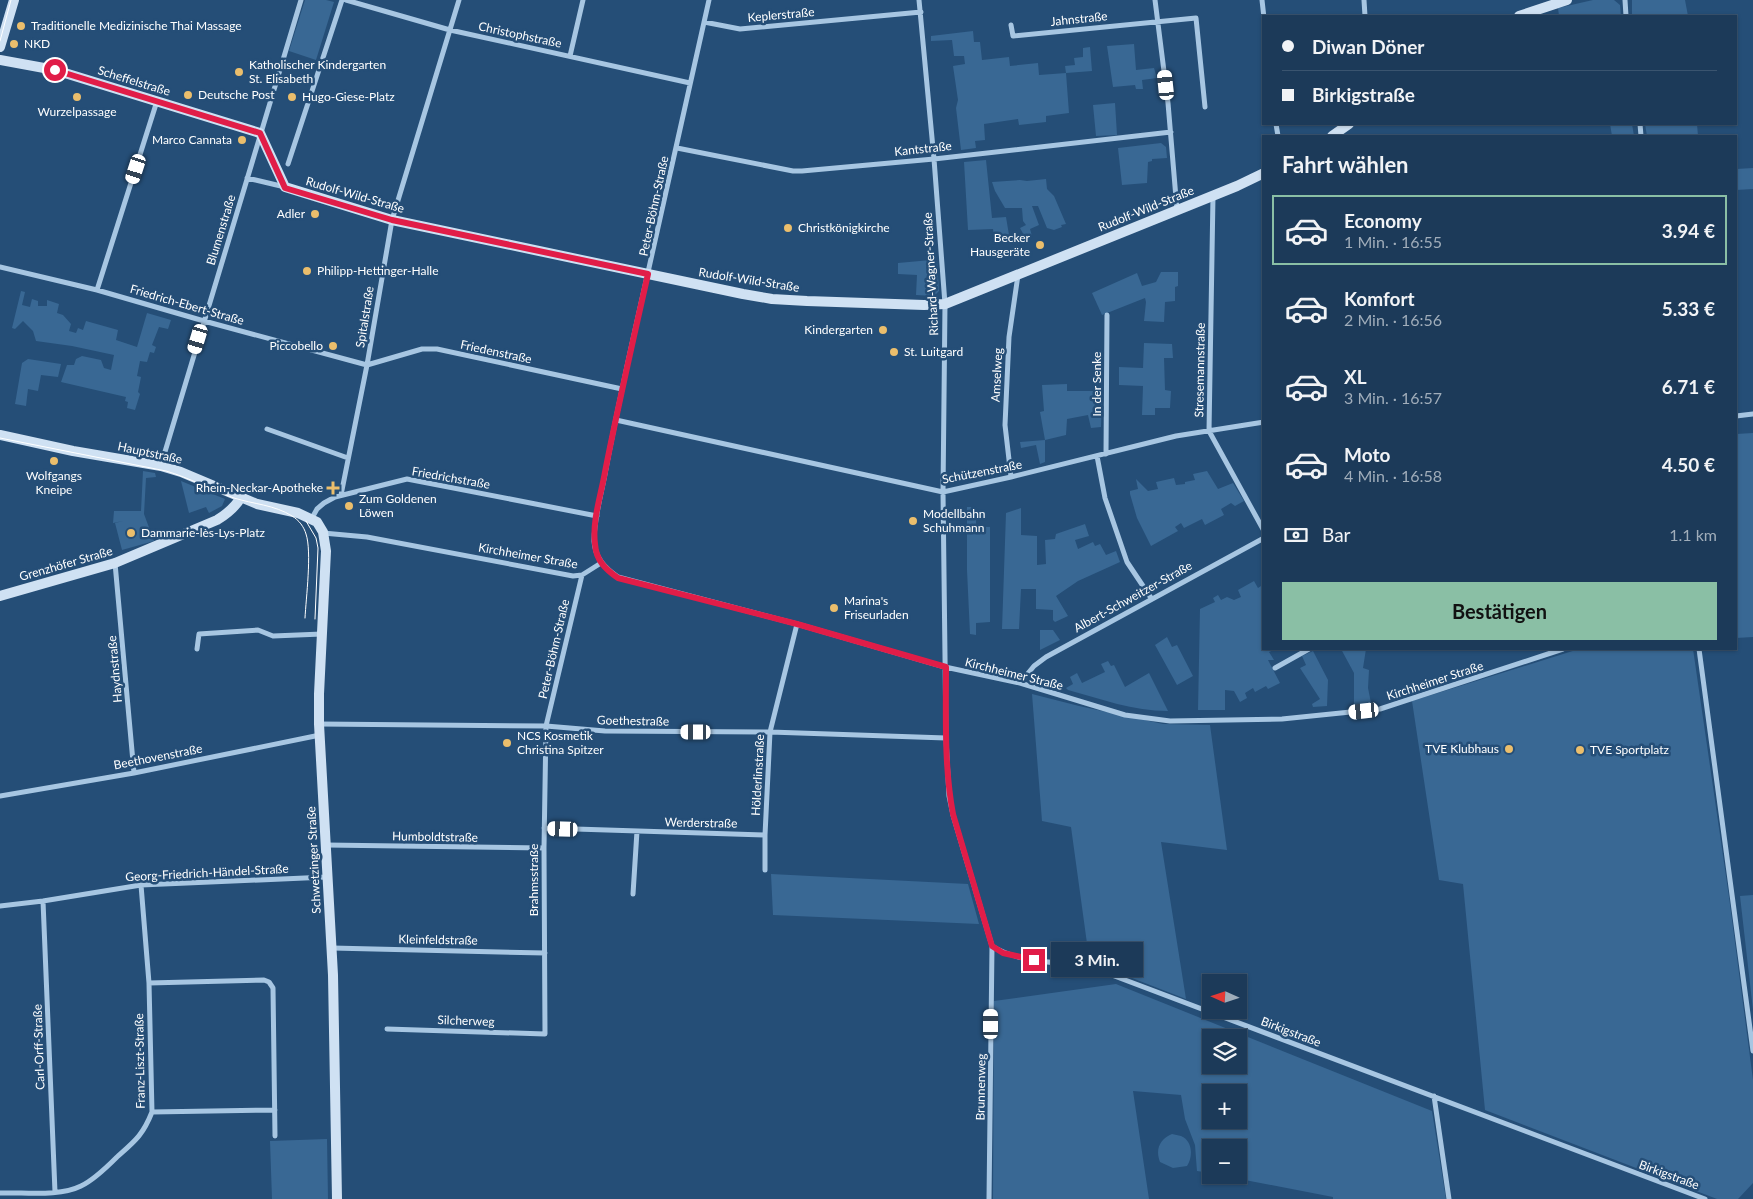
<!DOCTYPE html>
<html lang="de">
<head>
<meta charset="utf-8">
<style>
  body { margin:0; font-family:Lato,sans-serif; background:#294562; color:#f1f3f6; height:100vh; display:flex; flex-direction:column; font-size:19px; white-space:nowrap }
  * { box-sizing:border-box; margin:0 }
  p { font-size:16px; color:#a0adba }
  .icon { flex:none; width:28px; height:28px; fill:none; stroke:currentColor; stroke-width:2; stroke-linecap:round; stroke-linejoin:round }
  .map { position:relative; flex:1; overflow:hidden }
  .panel { position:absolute; left:1262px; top:135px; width:475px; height:515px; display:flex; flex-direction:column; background:#1c3a59; border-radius:0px; box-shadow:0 1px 4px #0004,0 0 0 1px #3a546f }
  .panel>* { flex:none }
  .guide { position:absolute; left:1262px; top:15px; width:475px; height:110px; border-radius:0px; box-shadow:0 1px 4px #0004,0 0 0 1px #3a546f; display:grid; align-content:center; height:110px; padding:0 20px; background:#1c3a59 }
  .needle { width:32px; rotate:273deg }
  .fabs { position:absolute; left:1202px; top:974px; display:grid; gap:10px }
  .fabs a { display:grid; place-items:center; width:45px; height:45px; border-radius:0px; background:#1c3a59; box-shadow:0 1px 4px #0004,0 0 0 1px #3a546f; font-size:25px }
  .end { position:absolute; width:22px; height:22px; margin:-11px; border:6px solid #e11d48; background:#fff; box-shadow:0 0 0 2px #fff }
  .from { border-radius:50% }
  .bubble { position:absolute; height:35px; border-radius:0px; background:#1c3a59; box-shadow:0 1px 4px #0004,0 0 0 1px #3a546f; font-size:16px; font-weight:700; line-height:35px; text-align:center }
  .car { position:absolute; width:15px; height:30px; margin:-15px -8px; border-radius:6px; box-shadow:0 0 4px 1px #0007; background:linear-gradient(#fff 24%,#345 0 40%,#fff 0 76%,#345 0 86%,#fff 0) }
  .guide b { display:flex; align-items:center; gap:18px; height:48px; font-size:19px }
  .guide b+b { border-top:1px solid #3a546f }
  .guide i { width:12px; height:12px; background:#f1f3f6 }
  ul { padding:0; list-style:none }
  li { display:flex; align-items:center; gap:15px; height:70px; margin:0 10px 8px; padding:0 10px; border:2px solid transparent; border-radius:0px }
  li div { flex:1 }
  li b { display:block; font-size:19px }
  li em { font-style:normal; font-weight:700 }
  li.selected { border-color:#8abfa5 }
  li>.icon { width:45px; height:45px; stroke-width:1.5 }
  h2 { padding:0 20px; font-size:22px; line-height:60px }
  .pay { display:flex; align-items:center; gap:12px; height:55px; padding:0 20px; font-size:19px }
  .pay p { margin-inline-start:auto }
  .cta { display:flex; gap:10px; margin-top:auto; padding:10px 20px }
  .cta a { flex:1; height:58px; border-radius:0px; background:#8abfa5; color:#111; font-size:20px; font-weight:700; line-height:58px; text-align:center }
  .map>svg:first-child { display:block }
  .green { fill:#396894; fill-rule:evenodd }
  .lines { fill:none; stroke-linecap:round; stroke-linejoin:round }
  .street { stroke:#a7c6e2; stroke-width:5 }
  .secondary { stroke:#cfe1f3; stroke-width:10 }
  .tram { stroke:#fff; stroke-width:1 }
  .route { stroke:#e11d48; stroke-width:6 }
  .poi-dot { fill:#ebbe6c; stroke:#254e77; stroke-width:2 }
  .labels { text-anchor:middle; stroke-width:5; stroke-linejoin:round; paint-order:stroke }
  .street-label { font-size:12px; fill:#fff; stroke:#254e77 }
  .poi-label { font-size:12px; fill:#fff; stroke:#254e77; text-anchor:start }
</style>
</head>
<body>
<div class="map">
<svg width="1753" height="1199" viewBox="0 0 1753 1199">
  <rect width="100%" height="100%" fill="#254e77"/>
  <path class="green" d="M305,0H326L334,2L316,60L289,51Z
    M1593,0H1614L1620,5L1621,16H1587L1586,15L1559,16L1558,8Z
    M1632,0H1685L1688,16H1632Z
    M973,31L974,42H980L982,60L1009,57L1010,66L1038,63L1039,75L1066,73L1065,66L1075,65L1074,58L1083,57V48L1090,47L1092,71L1066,73L1069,113L1046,116V122L1019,125L1018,119L984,124L985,140L975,141L976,148L961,150L956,108L958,100L953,66L965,64L964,56H954L952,40L931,41V36Z
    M1134,44L1136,70L1154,68L1157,78L1142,80L1143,89H1136L1135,85L1113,87L1107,46Z
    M1115,103L1117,135L1096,136L1093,105Z
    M1610,124H1632L1634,136H1612Z
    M1645,124H1698H1697L1698,136H1647Z
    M1161,143L1166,147L1167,158L1152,159V161L1148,162L1147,183L1122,185L1118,148Z
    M986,160L992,218L1006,217L1009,235L994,237L993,229L968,230L964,162Z
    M1753,168V189L1736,190V169Z
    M1046,179L1047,189L1054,196L1066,224L1061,225L1062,227L1054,230L1047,228L1038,206H1032L1039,225L1030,229L1032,236L1026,239L1020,228L1026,225L1023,221L1022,208H1005L995,191L992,182L1020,180L1027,181Z
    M931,260L937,261L939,291L934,296L916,295L917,275L898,274V263Z
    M1161,272H1178V286L1175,287V301L1165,302L1164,322L1144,321L1146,302L1145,298L1102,315L1092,293L1137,273L1142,286L1156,282Z
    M21,291L25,292L22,305L30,307L32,299L38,301V306H47V300L59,304L57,313L63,315L71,324L69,331L76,333L78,328L83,330L86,321L118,330L116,340L137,347L147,313L171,320L168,329L159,327L152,345L156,347L154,353L150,352L147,362L140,361L137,376L141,377L138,392L140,394L135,410L127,408L128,402L125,401L126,397L61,382L67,365H74L76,359L82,356L101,360L104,368L111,370L114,355L72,346L36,341L33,331L23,321L15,329L12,328Z
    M1144,343L1172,344L1173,358H1164L1165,390L1171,391L1170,408H1155V415H1142L1143,386L1119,385V367L1143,368Z
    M28,359L61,364L58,377L41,375L38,391L28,389L26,406L15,404L22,363Z
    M1067,384V391H1102L1101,427L1091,428L1088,415L1067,419L1066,435L1045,440V462L1040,464L1036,445L1021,448L1020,442L1045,440L1040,412L1044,411L1042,385Z
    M1753,433V637L1736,638V434Z
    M143,471L155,473L156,477L146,478L144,514L154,541L122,550L115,523L123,521L113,523L114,511H141Z
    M1207,471L1218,489L1233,483L1244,501L1235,506L1231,503L1221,509L1224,515L1205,525L1202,519L1184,528L1181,523L1175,527L1178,531L1151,546L1137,518L1130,494V491L1138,489L1136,479L1148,491L1158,489L1156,482L1174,478L1176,485L1185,484V482L1195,480L1193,474Z
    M181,481L225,499L222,506L209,513L206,507L189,513Z
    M967,507H976V527H990V622L976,623V635L970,634L967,570Z
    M1021,508V535L1037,536V565L1046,564L1045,540L1055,539L1056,534L1085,524L1089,536L1075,540L1078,549L1093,542L1095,546L1100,544L1106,555L1116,551L1120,562L1078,581L1056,596L1068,616L1055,622L1053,620V610L1036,609V589H1021L1019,629H1002L1006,513Z
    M1254,581L1258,588L1264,584V649H1276L1269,652L1274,660H1268L1280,683L1268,689L1266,686L1255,692L1253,688L1245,693L1247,698L1240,702L1234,691L1225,690V710H1198L1200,609L1215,602L1213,598L1218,595L1221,600L1227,597L1234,600L1241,597L1238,590Z
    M1040,630H1053L1060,640L1040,650Z
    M1167,637L1172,647L1177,645L1193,676L1177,685L1155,645Z
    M1341,649H1366L1363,668L1369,670L1368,688L1371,703L1354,705V673Z
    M1579,649H1693L1729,897L1753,1080V1183L1738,1199H1717L1485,1110L1463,884L1439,880L1412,701Z
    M1313,651L1328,680L1327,706L1313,707L1312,704L1320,699L1300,668L1306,665L1302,656Z
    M1108,661L1111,666L1114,665L1125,687L1149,673L1168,711C1133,711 1101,699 1068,690L1066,688L1073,684L1070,677L1077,673L1082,683L1105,672L1101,664Z
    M1032,694L1079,706L1163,724L1210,725L1227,850L1161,842L1186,999L1114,971L1089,958L1071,827L1042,821Z
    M771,874L968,884L979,924L773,915Z
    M1753,895V1010L1740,896Z
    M1116,984L1432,1111L1446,1199H1333V1197L1219,1175H1239V1148H1211V1173L1197,1171L1195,1145L1185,1119L1181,1095L1133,1091L1149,1199H993L994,1001ZM1211,1038H1239V1065H1211ZM1239,1092V1120H1211V1092Z
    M1172,1134C1175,1135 1178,1135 1181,1136C1193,1141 1193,1157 1187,1166L1173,1168L1160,1162C1155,1149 1160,1139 1172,1134Z
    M327,1139L328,1199H272L270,1141Z"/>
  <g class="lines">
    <path class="street" d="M346,0L450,30L690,83
      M709,0C684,116 658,232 631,348C622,389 613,431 605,474C601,495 594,519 594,541C595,558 605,568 618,577L797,624L945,667L1020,683L1125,715L1170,721L1282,719L1380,709L1563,649
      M919,0L934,159L945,304L943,492L946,738L949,796L953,815L992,946L989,1199
      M1155,0L1168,103L1177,210
      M1262,0L1264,18
      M1364,0L1365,16
      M1625,0L1626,16
      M704,22L740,29L921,12
      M1011,25L1013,36L1196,18L1205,107
      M570,56L583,0
      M1276,124L1278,136
      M1640,124L1641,136
      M677,148L793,171H802L934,159L1171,132
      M288,164L342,0
      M247,178L285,187
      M1213,196L1209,431L1264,531
      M0,267L97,290L204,321L367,365
      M97,290L157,101
      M367,365L422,349H437L622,389
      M1736,416L1753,414
      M616,420L943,492L1011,477L1176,436L1264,422
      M267,429L348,458
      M1106,454L1107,315
      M1097,456L1105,498L1127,562L1151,598
      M161,465L301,0
      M1011,477L1005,425L1009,337L1018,275
      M341,495L367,365L392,220L459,0
      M312,518L317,509L324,503L335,497L407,479L597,516
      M323,533L367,537L573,576L582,575L601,563
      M115,563L134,773
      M197,649L199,634L258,630L273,636L322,634
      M1699,649L1753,1051
      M1275,668L1309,649
      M1020,683L1034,666L1046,657L1264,538
      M319,724L546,726L605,731L770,732L946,738
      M0,796L134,773L320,735
      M544,828L765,835
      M326,845L544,848
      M765,870V835L770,732L797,624
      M633,894L637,831
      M43,901L55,1192
      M0,906L43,901L141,885L327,877
      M992,946C1019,963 1056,962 1088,966L1705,1199
      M332,948L545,953
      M149,983L264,980L269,982L273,988L275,1136
      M387,1029L545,1034L544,848L546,726L582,575
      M1434,1096L1449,1199
      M152,1112L275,1110
      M0,1193C24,1192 59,1197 81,1186C94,1180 107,1167 117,1157C135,1141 143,1135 152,1112L149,983L141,885"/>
    <path class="secondary" d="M1519,16L1567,0
      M0,47L14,0
      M0,60L55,70L260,133L285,187L392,220L743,294L772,299L807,301L924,305L945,304L1237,186L1264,173
      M1332,136L1349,124
      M0,435L73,451L161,466L181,472L257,504L298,513L317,522L323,532L326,551L319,694V724L333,975L337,1199
      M0,596L115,563L217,520C227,514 235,508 241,497"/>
    <path class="tram" d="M0,41L11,0
      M0,438L166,471C190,478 211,490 234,498C253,504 275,505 292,516C299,520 304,527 306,534C312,552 306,598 305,618
      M306,521L316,538L318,548L315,619"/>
  </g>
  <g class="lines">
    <path class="route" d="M55,70L260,133L285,188L392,220L648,274C633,340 618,406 605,472C601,495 592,521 595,544C596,560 605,569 618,578L797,624L946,667C946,716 944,766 953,814L992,946L1003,953L1034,960"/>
  </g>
  <g class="poi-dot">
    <circle cx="21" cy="26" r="5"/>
    <circle cx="14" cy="44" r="5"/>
    <circle cx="239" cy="72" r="5"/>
    <circle cx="188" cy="95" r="5"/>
    <circle cx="77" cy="97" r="5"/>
    <circle cx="292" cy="97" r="5"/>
    <circle cx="242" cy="140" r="5"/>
    <circle cx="315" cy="214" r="5"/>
    <circle cx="788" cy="228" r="5"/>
    <circle cx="1040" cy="245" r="5"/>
    <circle cx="307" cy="271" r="5"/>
    <circle cx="883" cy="330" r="5"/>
    <circle cx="333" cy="346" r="5"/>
    <circle cx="894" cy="352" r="5"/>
    <circle cx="54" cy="461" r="5"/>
    <path d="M330.5 480.5h5v5h5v5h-5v5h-5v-5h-5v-5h5z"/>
    <circle cx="349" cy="506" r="5"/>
    <circle cx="913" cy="521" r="5"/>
    <circle cx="131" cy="533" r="5"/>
    <circle cx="834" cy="608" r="5"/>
    <circle cx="507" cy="743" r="5"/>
    <circle cx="1509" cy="749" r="5"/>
    <circle cx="1580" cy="750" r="5"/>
  </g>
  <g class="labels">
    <g class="street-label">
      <text transform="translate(781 15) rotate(-5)" y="4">Keplerstraße</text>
      <text transform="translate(1079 19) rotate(-6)" y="4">Jahnstraße</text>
      <text transform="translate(520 35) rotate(12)" y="4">Christophstraße</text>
      <text transform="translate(134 81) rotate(17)" y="4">Scheffelstraße</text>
      <text transform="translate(923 149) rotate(-6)" y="4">Kantstraße</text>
      <text transform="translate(355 195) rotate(16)" y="4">Rudolf-Wild-Straße</text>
      <text transform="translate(654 206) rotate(-78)" y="4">Peter-Böhm-Straße</text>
      <text transform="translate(1146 209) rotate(-22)" y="4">Rudolf-Wild-Straße</text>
      <text transform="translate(221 230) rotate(-73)" y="4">Blumenstraße</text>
      <text transform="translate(931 274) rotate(-93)" y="4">Richard-Wagner-Straße</text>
      <text transform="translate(749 280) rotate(9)" y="4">Rudolf-Wild-Straße</text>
      <text transform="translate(187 305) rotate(16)" y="4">Friedrich-Ebert-Straße</text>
      <text transform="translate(365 317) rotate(-81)" y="4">Spitalstraße</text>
      <text transform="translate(496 352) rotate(12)" y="4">Friedenstraße</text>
      <text transform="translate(1200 370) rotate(-89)" y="4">Stresemannstraße</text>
      <text transform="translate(997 375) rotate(-87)" y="4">Amselweg</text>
      <text transform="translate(1097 384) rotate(-90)" y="4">In der Senke</text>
      <text transform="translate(150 453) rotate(12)" y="4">Hauptstraße</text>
      <text transform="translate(982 472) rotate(-11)" y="4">Schützenstraße</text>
      <text transform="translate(451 478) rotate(10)" y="4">Friedrichstraße</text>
      <text transform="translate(528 556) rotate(10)" y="4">Kirchheimer Straße</text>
      <text transform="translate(66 564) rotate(-16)" y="4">Grenzhöfer Straße</text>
      <text transform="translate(1133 597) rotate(-29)" y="4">Albert-Schweitzer-Straße</text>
      <text transform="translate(554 649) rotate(-77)" y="4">Peter-Böhm-Straße</text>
      <text transform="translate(115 669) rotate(-95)" y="4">Haydnstraße</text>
      <text transform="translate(1014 674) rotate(14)" y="4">Kirchheimer Straße</text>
      <text transform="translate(1435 681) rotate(-18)" y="4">Kirchheimer Straße</text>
      <text transform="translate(633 721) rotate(1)" y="4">Goethestraße</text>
      <text transform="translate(158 757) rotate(-11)" y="4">Beethovenstraße</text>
      <text transform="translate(758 775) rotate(-87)" y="4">Hölderlinstraße</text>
      <text transform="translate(701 823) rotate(1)" y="4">Werderstraße</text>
      <text transform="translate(435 837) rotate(1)" y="4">Humboldtstraße</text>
      <text transform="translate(314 860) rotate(-93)" y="4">Schwetzinger Straße</text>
      <text transform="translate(207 873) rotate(-3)" y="4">Georg-Friedrich-Händel-Straße</text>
      <text transform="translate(534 880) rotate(-90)" y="4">Brahmsstraße</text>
      <text transform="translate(438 940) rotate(1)" y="4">Kleinfeldstraße</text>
      <text transform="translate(466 1021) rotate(2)" y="4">Silcherweg</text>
      <text transform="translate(1291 1032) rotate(21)" y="4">Birkigstraße</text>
      <text transform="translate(39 1047) rotate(-92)" y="4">Carl-Orff-Straße</text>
      <text transform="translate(140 1061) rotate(-91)" y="4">Franz-Liszt-Straße</text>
      <text transform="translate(981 1087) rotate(-89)" y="4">Brunnenweg</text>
      <text transform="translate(1669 1175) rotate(20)" y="4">Birkigstraße</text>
    </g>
    <g class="poi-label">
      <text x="31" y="30">Traditionelle Medizinische Thai Massage</text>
      <text x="24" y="48">NKD</text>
      <text x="249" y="69">Katholischer Kindergarten<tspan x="249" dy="14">St. Elisabeth</tspan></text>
      <text x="198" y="99">Deutsche Post</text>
      <text x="302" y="101">Hugo-Giese-Platz</text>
      <text x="77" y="116" text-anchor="middle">Wurzelpassage</text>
      <text x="232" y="144" text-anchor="end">Marco Cannata</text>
      <text x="305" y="218" text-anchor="end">Adler</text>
      <text x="798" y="232">Christkönigkirche</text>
      <text x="1030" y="242" text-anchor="end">Becker<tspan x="1030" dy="14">Hausgeräte</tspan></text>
      <text x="317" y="275">Philipp-Hettinger-Halle</text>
      <text x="873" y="334" text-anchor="end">Kindergarten</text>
      <text x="323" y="350" text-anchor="end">Piccobello</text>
      <text x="904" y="356">St. Luitgard</text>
      <text x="54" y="480" text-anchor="middle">Wolfgangs<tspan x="54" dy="14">Kneipe</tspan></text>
      <text x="323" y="492" text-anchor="end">Rhein-Neckar-Apotheke</text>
      <text x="359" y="503">Zum Goldenen<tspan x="359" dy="14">Löwen</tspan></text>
      <text x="923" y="518">Modellbahn<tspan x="923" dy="14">Schuhmann</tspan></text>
      <text x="141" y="537">Dammarie-lès-Lys-Platz</text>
      <text x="844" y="605">Marina's<tspan x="844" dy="14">Friseurladen</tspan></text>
      <text x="517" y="740">NCS Kosmetik<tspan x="517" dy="14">Christina Spitzer</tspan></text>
      <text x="1499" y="753" text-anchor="end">TVE Klubhaus</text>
      <text x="1590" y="754">TVE Sportplatz</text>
    </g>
  </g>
</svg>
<div class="fabs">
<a><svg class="needle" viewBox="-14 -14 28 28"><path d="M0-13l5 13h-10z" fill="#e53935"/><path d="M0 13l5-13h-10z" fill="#a0adba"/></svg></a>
<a><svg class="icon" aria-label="layers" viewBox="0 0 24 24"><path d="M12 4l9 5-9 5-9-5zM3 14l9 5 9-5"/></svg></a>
<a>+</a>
<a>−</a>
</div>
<i class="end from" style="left:55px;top:70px"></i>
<i class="end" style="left:1034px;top:960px"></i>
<div class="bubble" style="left:1051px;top:942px;width:92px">3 Min.</div>
<i class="car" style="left:1166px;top:85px;rotate:354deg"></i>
<i class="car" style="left:136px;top:169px;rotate:198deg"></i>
<i class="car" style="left:198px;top:339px;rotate:197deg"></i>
<i class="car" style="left:1364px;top:711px;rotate:264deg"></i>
<i class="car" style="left:696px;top:732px;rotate:270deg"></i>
<i class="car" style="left:563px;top:829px;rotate:272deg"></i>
<i class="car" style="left:991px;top:1024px;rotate:0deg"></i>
<div class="guide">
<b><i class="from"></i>Diwan Döner</b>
<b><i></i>Birkigstraße</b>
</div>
<section class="panel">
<h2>Fahrt wählen</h2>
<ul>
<li class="selected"><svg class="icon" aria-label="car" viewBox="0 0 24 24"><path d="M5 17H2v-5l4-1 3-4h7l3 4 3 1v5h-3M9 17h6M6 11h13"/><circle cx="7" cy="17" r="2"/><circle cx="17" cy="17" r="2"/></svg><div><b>Economy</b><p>1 Min. · 16:55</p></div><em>3.94 €</em></li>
<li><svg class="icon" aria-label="car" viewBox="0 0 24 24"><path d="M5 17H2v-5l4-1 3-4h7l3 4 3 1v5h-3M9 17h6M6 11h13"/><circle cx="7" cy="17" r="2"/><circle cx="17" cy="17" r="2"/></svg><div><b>Komfort</b><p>2 Min. · 16:56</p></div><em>5.33 €</em></li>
<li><svg class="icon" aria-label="car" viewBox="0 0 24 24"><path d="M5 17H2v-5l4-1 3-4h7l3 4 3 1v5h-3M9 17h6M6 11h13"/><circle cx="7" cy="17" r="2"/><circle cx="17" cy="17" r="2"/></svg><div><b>XL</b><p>3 Min. · 16:57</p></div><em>6.71 €</em></li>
<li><svg class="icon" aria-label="car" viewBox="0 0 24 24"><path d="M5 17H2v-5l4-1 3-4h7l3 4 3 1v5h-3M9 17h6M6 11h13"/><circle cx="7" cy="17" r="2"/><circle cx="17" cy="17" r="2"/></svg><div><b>Moto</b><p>4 Min. · 16:58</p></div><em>4.50 €</em></li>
</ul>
<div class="pay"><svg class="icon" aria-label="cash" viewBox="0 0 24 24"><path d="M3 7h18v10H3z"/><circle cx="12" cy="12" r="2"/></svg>Bar<p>1.1 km</p></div>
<div class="cta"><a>Bestätigen</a></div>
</section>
</div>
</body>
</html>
